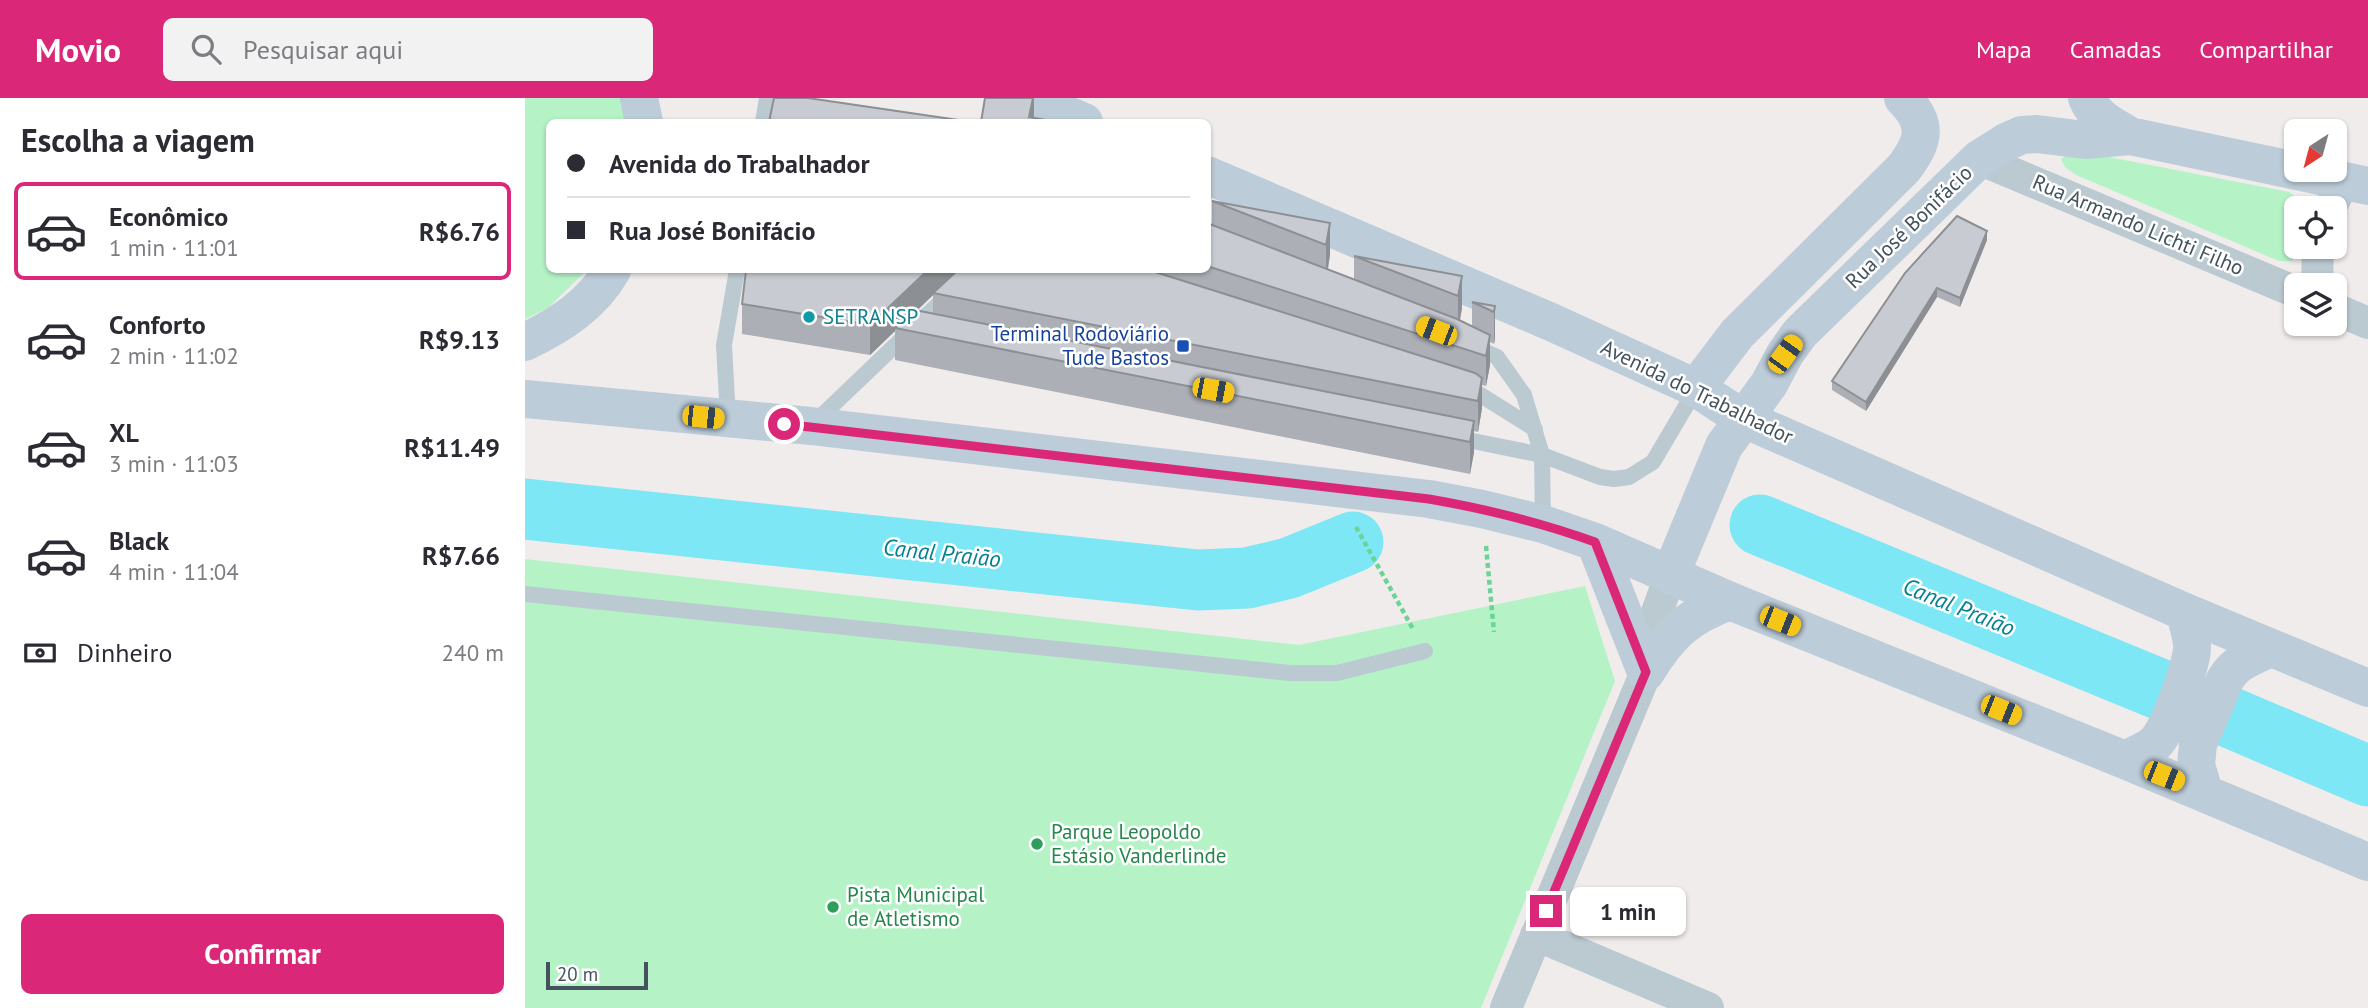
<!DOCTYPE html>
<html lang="pt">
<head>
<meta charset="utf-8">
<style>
  body { margin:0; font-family:"PT Sans",sans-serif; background:#f2f2f3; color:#2b2b33; height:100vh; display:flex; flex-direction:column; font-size:26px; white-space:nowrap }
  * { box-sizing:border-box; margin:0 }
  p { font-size:23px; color:#7c7c81 }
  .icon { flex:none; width:38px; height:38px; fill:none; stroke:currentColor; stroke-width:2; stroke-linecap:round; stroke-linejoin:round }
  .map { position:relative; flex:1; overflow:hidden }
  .side { display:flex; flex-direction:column; background:#fff; width:525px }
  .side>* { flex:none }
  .banner { position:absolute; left:21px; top:21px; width:665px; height:154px; border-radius:10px; box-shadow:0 2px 5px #0004; display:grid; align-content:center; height:154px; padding:0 21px; background:#fff }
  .needle { width:46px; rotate:216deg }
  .fabs { position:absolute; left:1759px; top:21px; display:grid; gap:14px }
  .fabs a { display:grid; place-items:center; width:63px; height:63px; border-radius:10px; background:#fff; box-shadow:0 2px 5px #0004; font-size:35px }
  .scale { position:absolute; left:21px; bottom:18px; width:102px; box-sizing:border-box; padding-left:7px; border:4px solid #43525c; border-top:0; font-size:19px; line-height:24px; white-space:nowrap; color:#43525c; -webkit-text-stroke:5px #fff; paint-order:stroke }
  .end { position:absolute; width:32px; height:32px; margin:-16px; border:9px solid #db2777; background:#fff; box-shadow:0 0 0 4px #fff }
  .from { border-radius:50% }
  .bubble { position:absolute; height:49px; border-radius:10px; background:#fff; box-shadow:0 2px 5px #0004; font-size:23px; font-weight:700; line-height:49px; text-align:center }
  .car { position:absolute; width:21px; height:42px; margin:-21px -10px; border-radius:9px; box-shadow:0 0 5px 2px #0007; background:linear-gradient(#f5c518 24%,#345 0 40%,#f5c518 0 76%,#345 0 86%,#f5c518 0) }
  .banner b { display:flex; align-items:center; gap:24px; height:66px; font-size:26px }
  .banner b+b { border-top:2px solid #e1e1e2 }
  .banner i { width:18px; height:18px; background:#2b2b33 }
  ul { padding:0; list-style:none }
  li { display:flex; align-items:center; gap:21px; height:98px; margin:0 14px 10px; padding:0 7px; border:4px solid transparent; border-radius:10px }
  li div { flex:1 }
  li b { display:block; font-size:26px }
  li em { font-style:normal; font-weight:700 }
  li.current { border-color:#db2777 }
  li>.icon { width:63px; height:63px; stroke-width:1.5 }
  h2 { padding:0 21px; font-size:32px; line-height:84px }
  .pay { display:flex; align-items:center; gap:18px; height:77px; padding:0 21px; font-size:26px }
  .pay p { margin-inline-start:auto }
  .primary-button { display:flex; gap:14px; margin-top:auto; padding:14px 21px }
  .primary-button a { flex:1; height:80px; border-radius:10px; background:#db2777; color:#fff; font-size:28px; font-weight:700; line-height:80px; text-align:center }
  header { display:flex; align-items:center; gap:42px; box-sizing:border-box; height:98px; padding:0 35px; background:#db2777; color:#fff }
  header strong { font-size:33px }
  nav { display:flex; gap:38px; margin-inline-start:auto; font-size:24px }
  .search { width:490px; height:63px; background:#f2f2f3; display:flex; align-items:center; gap:18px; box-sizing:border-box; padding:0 24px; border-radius:10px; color:#7c7c81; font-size:26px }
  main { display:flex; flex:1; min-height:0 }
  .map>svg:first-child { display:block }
  .green { fill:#b5f3c7 }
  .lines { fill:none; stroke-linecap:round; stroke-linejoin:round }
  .river { stroke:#7de7f5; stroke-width:61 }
  .path { stroke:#69d496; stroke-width:4.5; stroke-dasharray:5 3.5; stroke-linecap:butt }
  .lane { stroke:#bbc9d1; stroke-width:16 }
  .street { stroke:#bbc9d1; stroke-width:32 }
  .secondary { stroke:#bcccd8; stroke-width:38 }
  .wall { fill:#acafb5; fill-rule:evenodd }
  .shaded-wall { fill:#8c8f93 }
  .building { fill:#c8ccd2; stroke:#8c8f93; stroke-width:2 }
  .route { stroke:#db2777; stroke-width:9 }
  .culture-dot { fill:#0f9aa8; stroke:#fff; stroke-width:2.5 }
  .transit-dot { fill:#1a4fb4; stroke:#fff; stroke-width:2.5 }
  .leisure-dot { fill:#2e9e5b; stroke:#fff; stroke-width:2.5 }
  .labels { text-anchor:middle; stroke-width:5; stroke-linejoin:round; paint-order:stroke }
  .street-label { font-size:21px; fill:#43525c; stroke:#fff }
  .culture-label { font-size:21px; fill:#0d838f; stroke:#fff; text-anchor:start }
  .transit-label { font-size:21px; fill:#164399; stroke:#fff; text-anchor:end }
  .leisure-label { font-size:21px; fill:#27864d; stroke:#fff; text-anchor:start }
  .water-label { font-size:23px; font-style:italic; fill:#038191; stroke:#fff }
</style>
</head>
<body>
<header>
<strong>Movio</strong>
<div class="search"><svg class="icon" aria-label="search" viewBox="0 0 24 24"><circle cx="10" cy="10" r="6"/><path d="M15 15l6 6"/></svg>Pesquisar aqui</div>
<nav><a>Mapa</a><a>Camadas</a><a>Compartilhar</a></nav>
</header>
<main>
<section class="side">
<h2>Escolha a viagem</h2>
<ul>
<li class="current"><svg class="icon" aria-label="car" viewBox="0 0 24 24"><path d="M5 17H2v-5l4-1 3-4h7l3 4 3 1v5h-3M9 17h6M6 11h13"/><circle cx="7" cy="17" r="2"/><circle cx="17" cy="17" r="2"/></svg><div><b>Econômico</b><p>1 min · 11:01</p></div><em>R$6.76</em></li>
<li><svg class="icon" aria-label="car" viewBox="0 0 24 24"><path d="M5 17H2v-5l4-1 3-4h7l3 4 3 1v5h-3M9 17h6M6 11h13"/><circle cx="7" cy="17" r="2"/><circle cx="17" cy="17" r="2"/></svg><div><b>Conforto</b><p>2 min · 11:02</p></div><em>R$9.13</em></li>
<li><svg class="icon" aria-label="car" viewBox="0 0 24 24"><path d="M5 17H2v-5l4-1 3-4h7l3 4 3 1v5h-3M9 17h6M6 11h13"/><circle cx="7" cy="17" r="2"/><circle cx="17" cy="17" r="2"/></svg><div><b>XL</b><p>3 min · 11:03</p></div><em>R$11.49</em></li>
<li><svg class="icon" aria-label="car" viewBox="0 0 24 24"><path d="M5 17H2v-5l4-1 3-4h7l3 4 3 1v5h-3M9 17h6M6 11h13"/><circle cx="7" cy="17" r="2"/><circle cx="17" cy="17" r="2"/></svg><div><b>Black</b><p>4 min · 11:04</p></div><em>R$7.66</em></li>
</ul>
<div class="pay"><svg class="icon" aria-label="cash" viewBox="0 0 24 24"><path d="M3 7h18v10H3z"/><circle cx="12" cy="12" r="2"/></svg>Dinheiro<p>240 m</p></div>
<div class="primary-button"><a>Confirmar</a></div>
</section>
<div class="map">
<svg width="1843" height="910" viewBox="0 0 1843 910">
  <rect width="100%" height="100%" fill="#f0ecec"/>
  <path class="green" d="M0,0H96L100,24H24V172H62L23,210L0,221Z
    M1548,52L1764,94L1782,108L1781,110H1771V148L1767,163H1754L1551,77L1540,69L1536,61Z
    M0,461L774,547L1060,488L1090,583L956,910H0Z"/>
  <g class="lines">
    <path class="river" d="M0,411L673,482L722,480L764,470L828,444
      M1235,427L1634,591
      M1704,619L1843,678"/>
    <path class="path" d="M831,429L888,531
      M961,448L969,534"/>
    <path class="lane" d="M238,24L242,0
      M946,247L972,259L999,297L1017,357L1018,426
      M937,290L954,296L1010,331
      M203,321L199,247L212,172
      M289,325L449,172
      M928,339L1017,357L1075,379L1089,381L1104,379L1128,364L1171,291
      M0,496L765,575H812L900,553"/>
    <path class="street" d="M1454,61L1771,194
      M1805,110L1820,83
      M1792,187L1793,149
      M1810,211L1843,225
      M1011,837L1183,910
      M981,910L1121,574L1126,531L1145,478"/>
    <path class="secondary" d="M114,0L119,24
      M502,0L559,24
      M1562,0C1570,20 1587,27 1605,38L1843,88
      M682,77L1026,224L1171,290L1217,320L1660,514L1843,590
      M0,244C35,227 67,207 87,172
      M1171,290L1212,236L1379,70C1399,43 1404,26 1378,0
      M0,301L286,328L904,401L957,411L1018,426L1070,444L1205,503L1600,662L1843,764
      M1070,444L1121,574
      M1145,478L1199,348L1244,286L1260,256L1275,235L1454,61L1481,44L1497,37L1512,36L1560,42L1605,38
      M1121,574C1144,536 1163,518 1205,503
      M1600,662C1610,656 1625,652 1632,643C1644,629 1669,563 1667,546C1666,535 1662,524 1660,514
      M1679,694L1671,667L1673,646L1700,582C1710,564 1728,558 1746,550"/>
  </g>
  <path class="wall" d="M687,103L805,125V157L803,172L829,182V158L937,178V210L935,223L947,229V204L970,208V240L969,246L965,244V267L961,288L957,287V310L953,334L949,333V354L945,376L370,262V233L345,257L217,236V206L221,172H682V125L687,127ZM408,197V215L392,212Z
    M1462,142L1435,209L1412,199L1341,313L1307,292V283Z"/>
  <path class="shaded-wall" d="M508,0H509V24L504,19Z
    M805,125V157L801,179V147Z
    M1462,133V142L1435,209V200Z
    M403,172H434L373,231L370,230V233L345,257V227Z
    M937,178V210L933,230V198Z
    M1412,190V199L1341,313V304Z
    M970,208V240L969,246V214Z
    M965,237V267L961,288V258Z
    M957,280V310L953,334V303Z
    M949,323V354L945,376V344Z"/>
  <path class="building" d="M249,0H283L447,24H244Z
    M460,0H508L504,19L531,24H456Z
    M687,103L805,125L801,147Z
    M1432,118L1462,133L1435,200L1412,190L1341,304L1307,283L1380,175Z
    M682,125L932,221L965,237L961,258L682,168Z
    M829,158L937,178L933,198Z
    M221,172H403L345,227L217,206Z
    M433,172H624L950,275L957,280L953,303L408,195Z
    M947,204L970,208L969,214Z
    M390,212L949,323L945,344L370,230Z"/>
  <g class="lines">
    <path class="route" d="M259,326L904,401C961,411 1015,424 1070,444L1121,574L1021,813"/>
  </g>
  <circle class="culture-dot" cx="284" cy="219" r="7"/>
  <rect class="transit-dot" x="651" y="241" width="14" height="14" rx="3.5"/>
  <g class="leisure-dot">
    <circle cx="512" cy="746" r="7"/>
    <circle cx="308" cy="809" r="7"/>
  </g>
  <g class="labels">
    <g class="street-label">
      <text transform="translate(1613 127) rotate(23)" y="7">Rua Armando Lichti Filho</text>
      <text transform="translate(1384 129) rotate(-44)" y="7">Rua José Bonifácio</text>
      <text transform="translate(1172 294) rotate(26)" y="7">Avenida do Trabalhador</text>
    </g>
    <g class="culture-label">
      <text x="298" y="226">SETRANSP</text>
    </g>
    <g class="transit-label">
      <text x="644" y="243">Terminal Rodoviário<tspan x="644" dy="24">Tude Bastos</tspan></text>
    </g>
    <g class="leisure-label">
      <text x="526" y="741">Parque Leopoldo<tspan x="526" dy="24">Estásio Vanderlinde</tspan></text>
      <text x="322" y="804">Pista Municipal<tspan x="322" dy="24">de Atletismo</tspan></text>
    </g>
    <g class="water-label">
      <text transform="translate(417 455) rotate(6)" y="8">Canal Praião</text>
      <text transform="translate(1434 509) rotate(22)" y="8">Canal Praião</text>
    </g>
  </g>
</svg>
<div class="fabs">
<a><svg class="needle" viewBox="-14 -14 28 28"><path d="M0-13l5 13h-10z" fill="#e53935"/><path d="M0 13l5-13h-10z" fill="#7c7c81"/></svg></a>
<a><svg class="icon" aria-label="locate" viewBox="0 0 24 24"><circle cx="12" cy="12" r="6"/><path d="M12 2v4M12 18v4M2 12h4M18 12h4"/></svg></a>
<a><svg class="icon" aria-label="layers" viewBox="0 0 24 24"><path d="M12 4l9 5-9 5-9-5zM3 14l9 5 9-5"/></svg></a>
</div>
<div class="scale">20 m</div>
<i class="end from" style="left:259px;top:326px"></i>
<i class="end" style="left:1021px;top:813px"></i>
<div class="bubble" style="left:1045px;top:789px;width:116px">1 min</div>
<i class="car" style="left:911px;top:233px;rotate:291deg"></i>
<i class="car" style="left:1260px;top:256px;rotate:36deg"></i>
<i class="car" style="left:688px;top:292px;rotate:101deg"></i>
<i class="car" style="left:178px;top:319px;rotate:96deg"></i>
<i class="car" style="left:1255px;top:523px;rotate:112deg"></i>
<i class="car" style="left:1476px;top:612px;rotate:112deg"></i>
<i class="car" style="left:1639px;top:678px;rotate:112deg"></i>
<div class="banner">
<b><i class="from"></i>Avenida do Trabalhador</b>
<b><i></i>Rua José Bonifácio</b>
</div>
</div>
</main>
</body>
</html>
